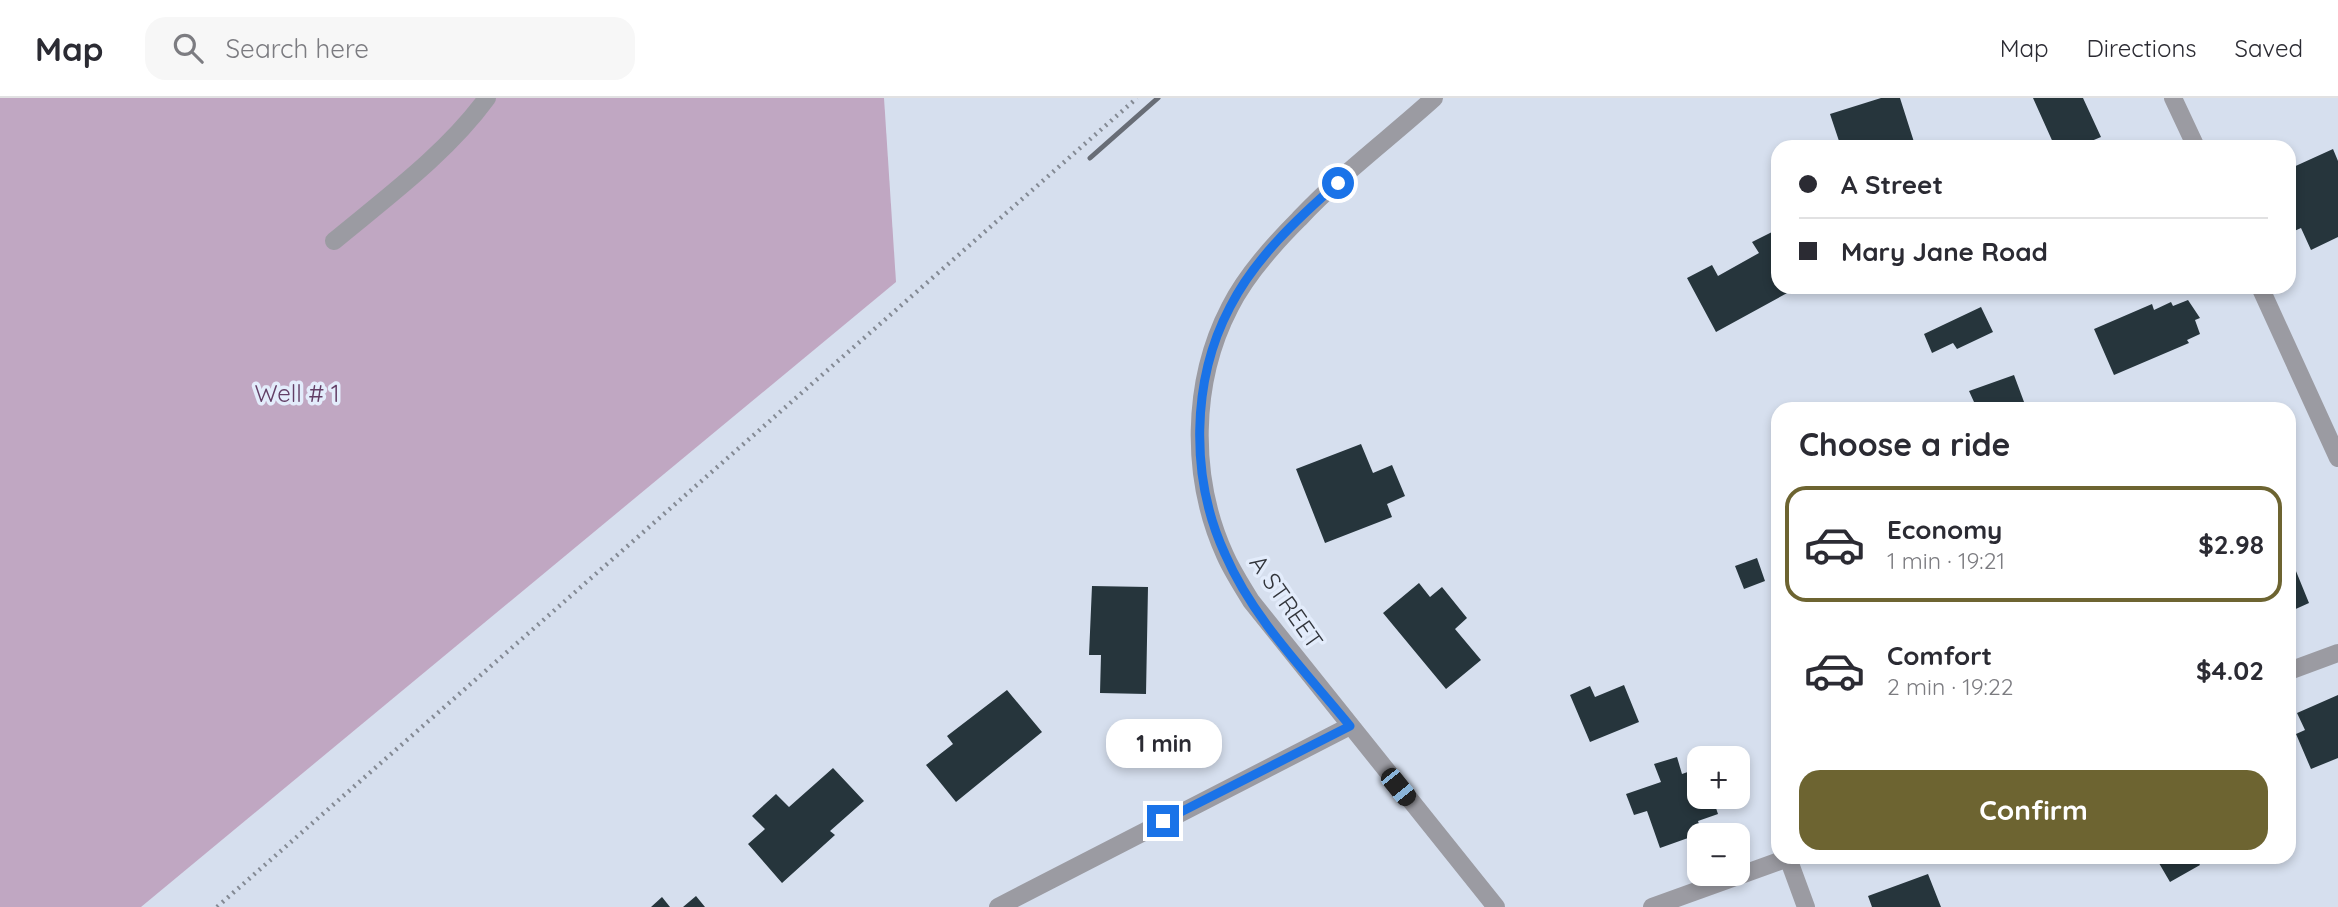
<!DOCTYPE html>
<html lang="en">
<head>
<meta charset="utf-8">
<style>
  body { margin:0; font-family:Quicksand,sans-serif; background:#f7f7f7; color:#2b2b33; height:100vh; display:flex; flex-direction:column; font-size:26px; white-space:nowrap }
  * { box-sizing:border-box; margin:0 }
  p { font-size:23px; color:#7c7c81 }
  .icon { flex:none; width:38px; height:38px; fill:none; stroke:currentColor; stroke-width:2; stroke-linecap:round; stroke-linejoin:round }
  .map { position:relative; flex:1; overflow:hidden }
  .details { position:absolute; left:1771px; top:304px; width:525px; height:462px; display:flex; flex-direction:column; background:#fff; border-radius:21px; box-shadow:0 4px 10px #0003 }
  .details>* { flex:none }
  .banner { position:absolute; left:1771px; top:42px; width:525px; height:154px; border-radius:21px; box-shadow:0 4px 10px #0003; display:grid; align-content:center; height:154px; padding:0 28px; background:#fff }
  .buttons { position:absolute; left:1687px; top:648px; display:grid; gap:14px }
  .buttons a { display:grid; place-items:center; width:63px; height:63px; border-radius:14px; background:#fff; box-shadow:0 4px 10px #0003; font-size:35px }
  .end { position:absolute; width:32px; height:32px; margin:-16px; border:9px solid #1a73e8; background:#fff; box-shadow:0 0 0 4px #fff }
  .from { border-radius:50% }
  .bubble { position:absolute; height:49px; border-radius:21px; background:#fff; box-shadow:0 4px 10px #0003; font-size:23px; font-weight:800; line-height:49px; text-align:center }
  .car { position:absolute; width:21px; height:42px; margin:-21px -10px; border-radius:9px; box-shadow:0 0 5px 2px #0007; background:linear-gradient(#222 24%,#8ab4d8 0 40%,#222 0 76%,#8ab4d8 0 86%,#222 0) }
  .banner b { display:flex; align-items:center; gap:24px; height:66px; font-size:26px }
  .banner b+b { border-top:2px solid #e1e1e2 }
  .banner i { width:18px; height:18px; background:#2b2b33 }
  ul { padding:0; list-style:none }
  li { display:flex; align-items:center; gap:21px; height:116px; margin:0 14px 10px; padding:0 14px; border:4px solid transparent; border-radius:21px }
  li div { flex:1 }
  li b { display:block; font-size:26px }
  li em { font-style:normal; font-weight:800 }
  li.selected { border-color:#6d6431 }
  li>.icon { width:63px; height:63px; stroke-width:1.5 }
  h2 { padding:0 28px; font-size:32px; line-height:84px }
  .primary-button { display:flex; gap:14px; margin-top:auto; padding:14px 28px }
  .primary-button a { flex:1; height:80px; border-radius:21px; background:#6d6431; color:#fff; font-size:28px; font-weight:800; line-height:80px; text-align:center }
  header { display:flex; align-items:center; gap:42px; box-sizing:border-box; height:98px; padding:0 35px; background:#fff; border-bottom:2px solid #e1e1e2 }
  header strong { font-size:33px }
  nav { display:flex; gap:38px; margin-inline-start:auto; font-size:24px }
  .search { width:490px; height:63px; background:#f7f7f7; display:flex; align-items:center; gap:18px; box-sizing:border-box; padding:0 24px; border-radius:21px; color:#7c7c81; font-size:26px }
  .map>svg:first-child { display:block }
  .forest { fill:#c0a7c2 }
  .building { fill:#26353c }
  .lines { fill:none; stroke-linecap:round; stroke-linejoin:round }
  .path { stroke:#848a94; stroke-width:4.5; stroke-dasharray:2 5; stroke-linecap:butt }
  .minor { stroke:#9b9ba2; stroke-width:18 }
  .rail { stroke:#686d76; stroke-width:5 }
  .route { stroke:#1a73e8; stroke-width:9 }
  .labels { text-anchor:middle; stroke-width:7; stroke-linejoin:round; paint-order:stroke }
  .park-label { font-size:24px; fill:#633f66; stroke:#e3ecfb }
  .street-label { font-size:24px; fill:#32353b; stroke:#e3ecfb }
</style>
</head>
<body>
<header>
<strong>Map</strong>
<div class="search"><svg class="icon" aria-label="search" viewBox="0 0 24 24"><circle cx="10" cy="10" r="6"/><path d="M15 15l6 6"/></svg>Search here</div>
<nav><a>Map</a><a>Directions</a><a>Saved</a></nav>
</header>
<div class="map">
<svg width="2338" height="809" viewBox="0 0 2338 809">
  <rect width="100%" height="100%" fill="#d6dfee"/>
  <path class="forest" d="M0,0H884L896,184L141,809H0Z"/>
  <path class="building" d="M1881,0H1900L1914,44L1898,49H1841L1830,16Z
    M2033,0H2083L2101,39L2077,49H2055Z
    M2333,51L2338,63V139L2311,152L2301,130L2292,134L2289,127V71Z
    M1776,132L1778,189H1798L1716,234L1687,180L1712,167L1718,178L1759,155L1752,144Z
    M2188,202L2200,220L2195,222L2200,236L2187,242L2189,245L2114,277L2094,231L2152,206L2154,212L2171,204L2173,208Z
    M1981,209L1993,234L1957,251L1953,245L1932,255L1924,236Z
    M2014,277L2027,312H1955L1974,304L1969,293Z
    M1361,346L1373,375L1392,367L1405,398L1387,406L1392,419L1325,445L1296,371Z
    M2289,456L2309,505L2289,514Z
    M1757,460L1765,483L1744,491L1735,468Z
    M1419,485L1430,499L1442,489L1467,520L1455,531L1481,562L1446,591L1383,515Z
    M1092,488L1148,489L1146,596L1100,595L1101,557H1089Z
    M1624,587L1639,624L1590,644L1570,597L1590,588L1595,599Z
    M1007,592L1042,634L956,704L926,667L953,646L947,638Z
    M2338,597V660L2311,671L2296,636L2305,632L2297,615Z
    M1677,659L1682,676L1699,670V698H1712L1718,716L1698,723L1702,735L1660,750L1647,713L1634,717L1626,696L1661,684L1654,666Z
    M833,670L864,703L830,733L835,737L782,785L748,746L765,731L752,718L776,696L789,709Z
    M2156,760H2196L2200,767L2170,784Z
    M1928,776L1941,809H1872L1868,798Z
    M696,798L705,809H683Z
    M662,799L670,809H651Z"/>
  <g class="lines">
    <path class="path" d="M217,809L1137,0"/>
    <path class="minor" d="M1434,0C1390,40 1340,77 1299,121C1274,146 1246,177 1230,209C1191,284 1190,380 1225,457C1232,473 1242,488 1251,503L1496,809
      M2173,0L2196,49
      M334,143C387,99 447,55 487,0
      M2260,189L2338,360
      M2289,573L2338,555
      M1788,760L1806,809
      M998,809L1350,628
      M1652,809L1788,760"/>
    <path class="rail" d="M1090,60L1158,0"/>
  </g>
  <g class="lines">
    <path class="route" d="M1163,723L1350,628C1306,574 1253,521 1225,456C1190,380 1191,283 1230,209C1255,160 1298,120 1338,85"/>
  </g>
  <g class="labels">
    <g class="park-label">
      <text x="297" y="304">Well # 1</text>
    </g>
    <g class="street-label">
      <text transform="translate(1286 504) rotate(55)" y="8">A STREET</text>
    </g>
  </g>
</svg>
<div class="buttons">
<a>+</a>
<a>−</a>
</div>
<i class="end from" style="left:1338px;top:85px"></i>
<i class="end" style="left:1163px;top:723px"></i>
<div class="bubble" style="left:1106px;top:621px;width:116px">1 min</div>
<i class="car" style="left:1398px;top:689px;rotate:141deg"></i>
<div class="banner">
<b><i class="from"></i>A Street</b>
<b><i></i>Mary Jane Road</b>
</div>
<section class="details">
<h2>Choose a ride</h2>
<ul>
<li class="selected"><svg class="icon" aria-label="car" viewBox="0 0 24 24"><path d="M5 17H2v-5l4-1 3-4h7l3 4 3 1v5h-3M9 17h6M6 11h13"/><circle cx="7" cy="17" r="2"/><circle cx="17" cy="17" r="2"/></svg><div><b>Economy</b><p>1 min · 19:21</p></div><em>$2.98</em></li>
<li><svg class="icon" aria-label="car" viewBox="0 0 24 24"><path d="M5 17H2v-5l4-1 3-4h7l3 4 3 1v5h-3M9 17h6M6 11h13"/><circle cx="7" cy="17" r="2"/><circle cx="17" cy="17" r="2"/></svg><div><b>Comfort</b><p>2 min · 19:22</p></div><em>$4.02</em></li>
</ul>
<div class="primary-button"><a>Confirm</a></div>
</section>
</div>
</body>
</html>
